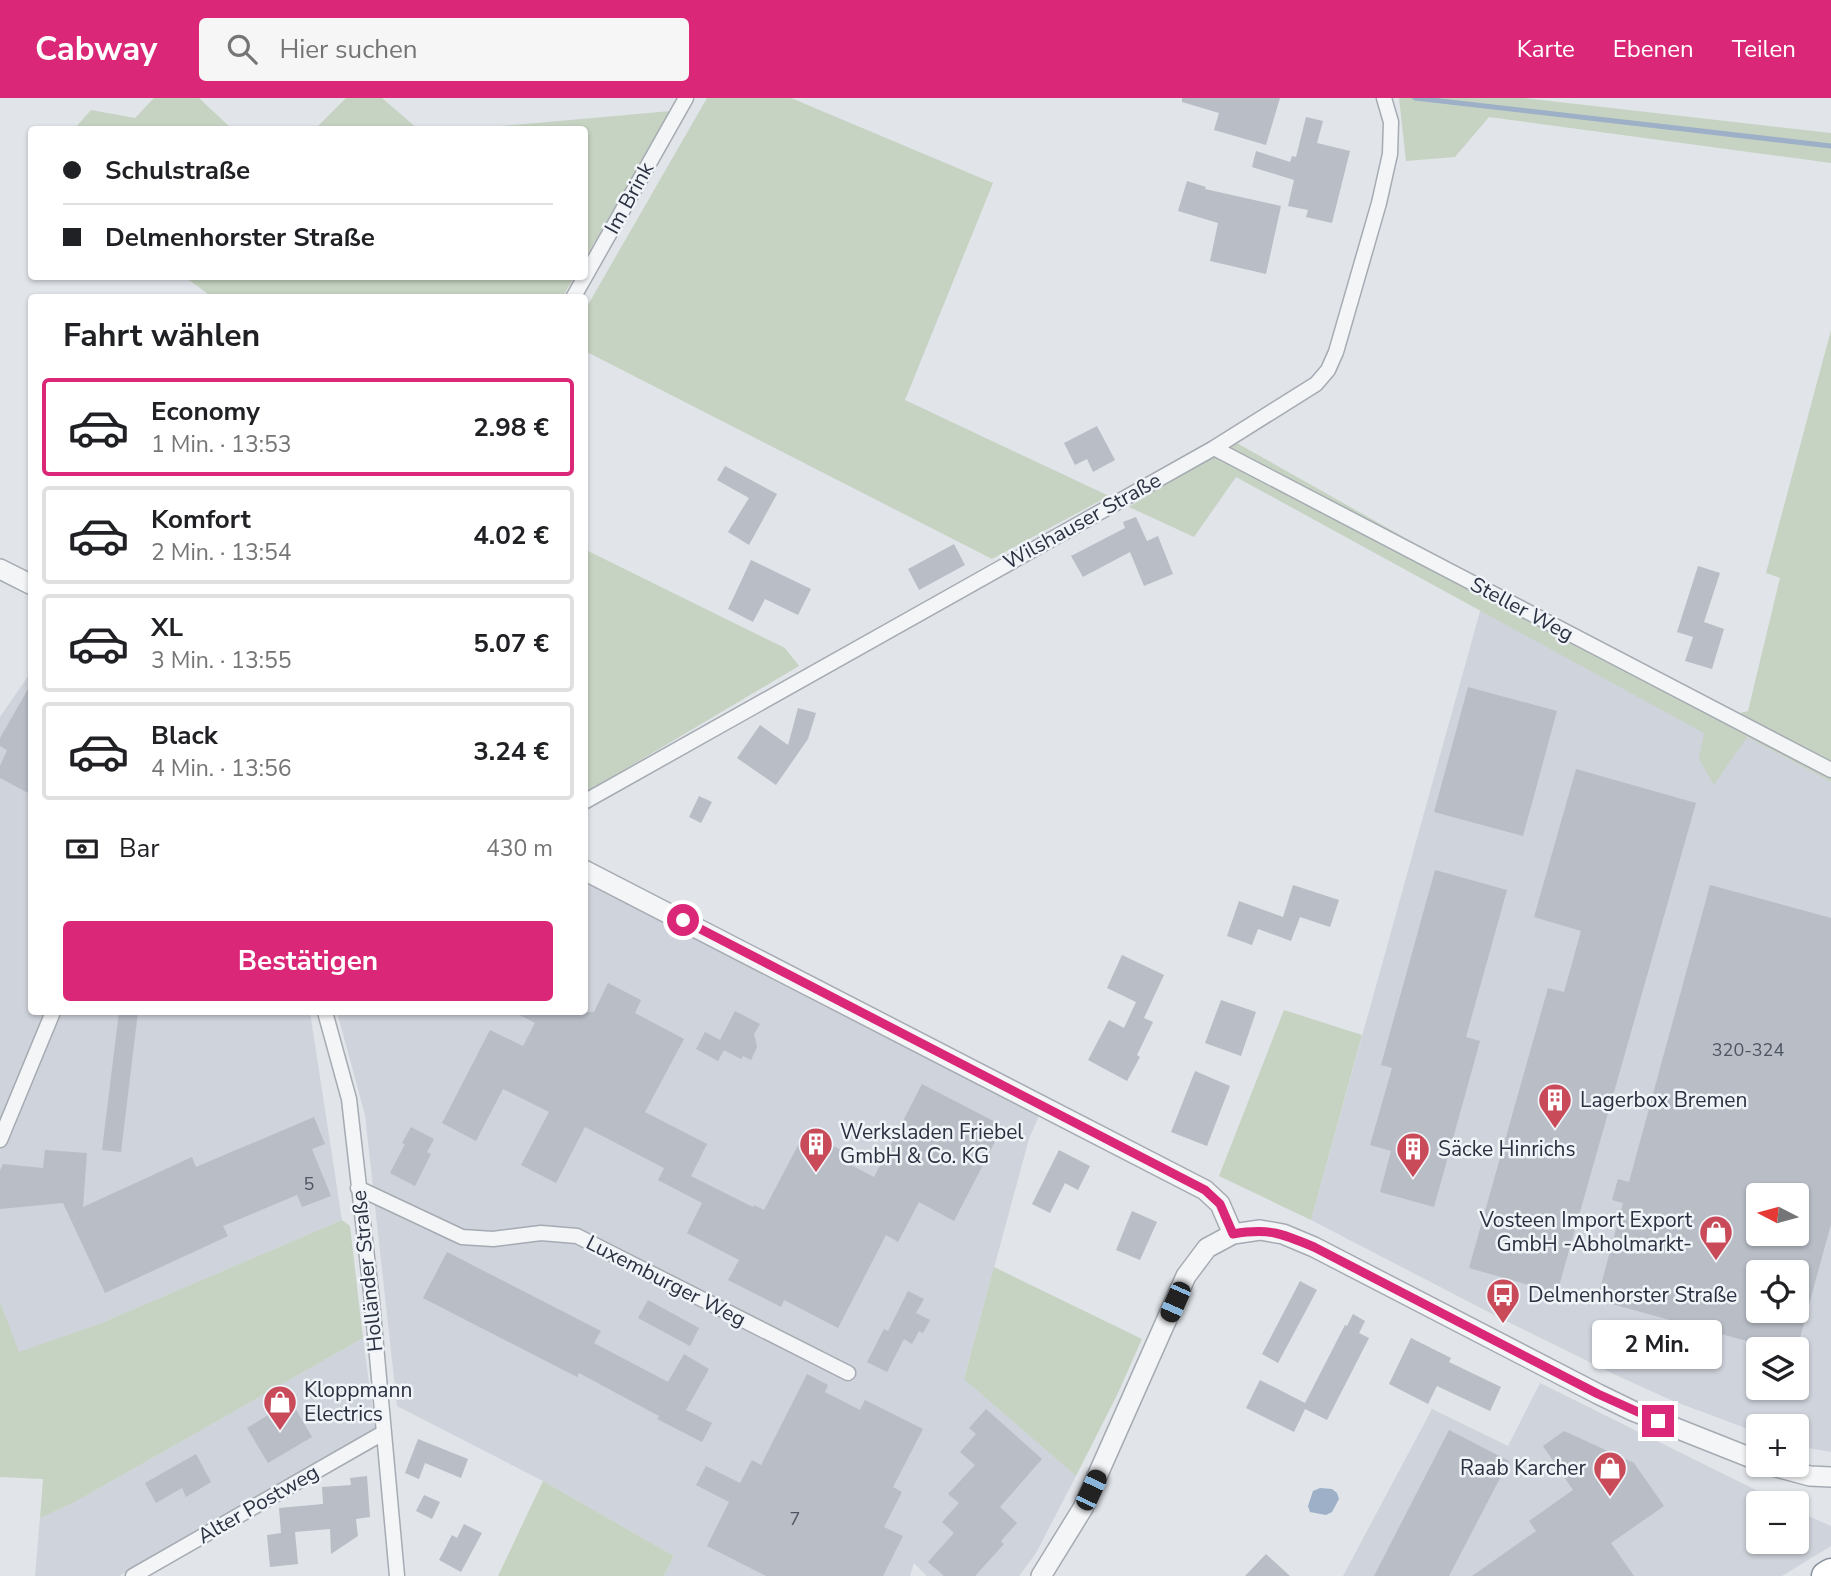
<!DOCTYPE html>
<html lang="de">
<head>
<meta charset="utf-8">
<style>
  body { margin:0; font-family:"Nunito Sans",sans-serif; background:#f6f6f6; color:#202124; height:100vh; display:flex; flex-direction:column; font-size:26px; white-space:nowrap }
  * { box-sizing:border-box; margin:0 }
  p { font-size:23px; color:#757577 }
  .icon { flex:none; width:38px; height:38px; fill:none; stroke:currentColor; stroke-width:2; stroke-linecap:round; stroke-linejoin:round }
  .map { position:relative; flex:1; overflow:hidden }
  .side { position:absolute; left:28px; top:196px; width:560px; height:721px; display:flex; flex-direction:column; background:#fff; border-radius:7px; box-shadow:0 2px 5px #0004 }
  .side>* { flex:none }
  .banner { position:absolute; left:28px; top:28px; width:560px; height:154px; border-radius:7px; box-shadow:0 2px 5px #0004; display:grid; align-content:center; height:154px; padding:0 35px; background:#fff }
  .needle { width:46px; rotate:276deg }
  .fabs { position:absolute; left:1746px; top:1085px; display:grid; gap:14px }
  .fabs a { display:grid; place-items:center; width:63px; height:63px; border-radius:7px; background:#fff; box-shadow:0 2px 5px #0004; font-size:35px }
  .end { position:absolute; width:32px; height:32px; margin:-16px; border:9px solid #db2777; background:#fff; box-shadow:0 0 0 4px #fff }
  .from { border-radius:50% }
  .bubble { position:absolute; height:49px; border-radius:7px; background:#fff; box-shadow:0 2px 5px #0004; font-size:23px; font-weight:700; line-height:49px; text-align:center }
  .car { position:absolute; width:21px; height:42px; margin:-21px -10px; border-radius:9px; box-shadow:0 0 5px 2px #0007; background:linear-gradient(#222 24%,#8ab4d8 0 40%,#222 0 76%,#8ab4d8 0 86%,#222 0) }
  .banner b { display:flex; align-items:center; gap:24px; height:66px; font-size:26px }
  .banner b+b { border-top:2px solid #e0e0e0 }
  .banner i { width:18px; height:18px; background:#202124 }
  ul { padding:0; list-style:none }
  li { display:flex; align-items:center; gap:21px; height:98px; margin:0 14px 10px; padding:0 21px; border:4px solid #e0e0e0; border-radius:7px }
  li div { flex:1 }
  li b { display:block; font-size:26px }
  li em { font-style:normal; font-weight:700 }
  li.active { border-color:#db2777 }
  li>.icon { width:63px; height:63px; stroke-width:1.5 }
  h2 { padding:0 35px; font-size:32px; line-height:84px }
  .pay { display:flex; align-items:center; gap:18px; height:77px; padding:0 35px; font-size:26px }
  .pay p { margin-inline-start:auto }
  .primary-button { display:flex; gap:14px; margin-top:auto; padding:14px 35px }
  .primary-button a { flex:1; height:80px; border-radius:7px; background:#db2777; color:#fff; font-size:28px; font-weight:700; line-height:80px; text-align:center }
  header { display:flex; align-items:center; gap:42px; box-sizing:border-box; height:98px; padding:0 35px; background:#db2777; color:#fff }
  header strong { font-size:33px }
  nav { display:flex; gap:38px; margin-inline-start:auto; font-size:24px }
  .search { width:490px; height:63px; background:#f6f6f6; display:flex; align-items:center; gap:18px; box-sizing:border-box; padding:0 24px; border-radius:7px; color:#757577; font-size:26px }
  .map>svg:first-child { display:block }
  .built { fill:#cfd3db; fill-rule:evenodd }
  .green { fill:#c6d3c2 }
  .water { fill:#9db0c8 }
  .lines { fill:none; stroke-linecap:round; stroke-linejoin:round }
  .stream { stroke:#9db0c8; stroke-width:5 }
  .building { fill:#b8bdc6; fill-rule:evenodd }
  .minor-casing { stroke:#a6abb3; stroke-width:17 }
  .tertiary-casing { stroke:#a6abb3; stroke-width:22 }
  .motorway-casing { stroke:#89919f; stroke-width:31 }
  .minor { stroke:#f3f5f7; stroke-width:14 }
  .tertiary { stroke:#f3f5f7; stroke-width:19 }
  .motorway { stroke:#fff; stroke-width:28 }
  .route { stroke:#db2777; stroke-width:9 }
  .labels { text-anchor:middle; stroke-width:5; stroke-linejoin:round; paint-order:stroke }
  .number-label { font-size:18px; fill:#4e5462 }
  .street-label { font-size:21px; fill:#2a3140; stroke:#f0f3f7 }
  .poi-label { font-size:21px; fill:#2a3140; stroke:#f0f3f7; text-anchor:start }
</style>
</head>
<body>
<header>
<strong>Cabway</strong>
<div class="search"><svg class="icon" aria-label="search" viewBox="0 0 24 24"><circle cx="10" cy="10" r="6"/><path d="M15 15l6 6"/></svg>Hier suchen</div>
<nav><a>Karte</a><a>Ebenen</a><a>Teilen</a></nav>
</header>
<div class="map">
<svg width="1831" height="1478" viewBox="0 0 1831 1478">
  <rect width="100%" height="100%" fill="#e1e4e9"/>
  <path class="built" d="M1484,499L1831,684V1354L1797,1348V1328H1759V1335L1673,1303L1620,1279L1498,1219L1311,1122ZM1759,1097H1797V1136H1759ZM1759,1174H1797V1213H1759ZM1759,1251H1797V1290H1759Z
    M31,574L32,914H310L342,1122L99,1226L18,1255L0,1204V619Z
    M585,781L1040,1015L1029,1041L964,1280L1076,1378L1036,1455L1019,1478H927L914,1465L910,1478H664L674,1458L543,1383L397,1308L365,1017L337,914H584Z
    M363,1240L375,1330L119,1478H35L40,1420L73,1405Z
    M1540,1285L1782,1405H1759V1444H1797V1413L1831,1428V1448L1782,1478H1343L1432,1311L1508,1348Z"/>
  <path class="green" d="M154,0H199L232,31H74L91,12L135,20Z
    M346,0H382L418,31H315Z
    M707,0H791L993,85L905,302L1109,398L992,461L585,253V212Z
    M1399,0H1523L1831,35V65L1489,19L1455,59L1406,63Z
    M671,13L585,161L584,32H458Z
    M185,179H574L562,200L212,199Z
    M1831,232V684L1747,639L1714,687L1699,661L1704,635L1236,379L1194,439L1129,409L1235,344L1723,619L1748,613L1780,480L1766,475Z
    M584,451L785,550L799,568L585,695Z
    M1284,912L1362,937L1311,1122L1219,1078Z
    M342,1122L350,1128L363,1240L73,1405L40,1420L43,1381L0,1379V1204L19,1254L99,1226Z
    M994,1169L1142,1241L1117,1297L1076,1378L964,1281Z
    M543,1383L674,1458L664,1478H498Z"/>
  <path class="water" d="M1320,1390L1332,1391L1337,1395L1339,1401L1332,1414L1326,1417L1310,1414L1308,1408L1313,1393Z"/>
  <g class="lines">
    <path class="stream" d="M1415,0L1831,48"/>
  </g>
  <path class="building" d="M1182,0H1280L1266,47L1214,32L1219,15L1182,4Z
    M1306,19L1323,23L1317,45L1350,53L1332,125L1306,119L1308,112L1288,108L1294,82L1252,69L1256,53L1290,64L1292,58L1296,59Z
    M1187,83L1206,89L1205,91L1281,108L1266,176L1210,163L1218,125L1178,113Z
    M1097,328L1115,362L1093,374L1087,361L1075,367L1064,345Z
    M725,368L777,396L749,447L728,434L749,400L717,382Z
    M1136,419L1147,443L1158,438L1173,476L1144,488L1130,454L1083,479L1071,458L1125,430L1123,424Z
    M954,446L965,467L919,492L908,471Z
    M751,462L811,491L798,517L765,501L753,524L728,511Z
    M1698,468L1720,475L1704,524L1724,531L1712,571L1685,563L1693,539L1677,534Z
    M32,584V697L0,680V668L7,652L0,648V640Z
    M1468,589L1557,613L1523,738L1434,714Z
    M798,610L816,615L808,641L776,687L737,660L760,627L788,647Z
    M1576,671L1696,705L1557,1195L1469,1170L1548,890L1564,894L1581,833L1534,819Z
    M699,698L712,704L701,725L689,719Z
    M1435,772L1507,792L1466,939L1480,943L1434,1109L1380,1094L1391,1053L1370,1047L1392,970L1381,967Z
    M1293,787L1339,802L1330,829L1300,819L1291,843L1258,831L1252,847L1227,838L1239,803L1283,819Z
    M1710,787L1831,820V1126L1797,1251H1776L1597,1202L1623,1105L1612,1102L1618,1081L1629,1084ZM1759,1097H1797V1136H1759ZM1759,1174H1797V1213H1759Z
    M1122,857L1164,877L1144,920L1153,924L1137,957L1140,959L1127,983L1088,962L1109,922L1124,930L1136,904L1107,890Z
    M608,885L641,902L635,915L684,941L645,1014L707,1046L691,1078L753,1109L754,1107L764,1112L805,1034L849,1056L845,1064L874,1079L922,986L1003,1028L954,1123L919,1104L898,1144L886,1137L838,1230L784,1202L781,1209L728,1182L739,1162L687,1135L702,1105L658,1082L664,1070L585,1029L556,1085L521,1067L549,1014L503,991L476,1043L442,1025L490,932L523,948L535,925L514,914H594Z
    M1221,902L1256,914L1241,958L1205,945Z
    M735,913L760,926L754,936L757,949L751,962L743,958L741,961L724,952L718,963L696,951L705,934L720,942Z
    M119,914H138L121,1054L102,1052Z
    M1195,973L1230,988L1207,1048L1171,1034Z
    M314,1019L325,1046L312,1051L331,1098L302,1109L297,1097L223,1128L228,1138L105,1195L63,1105L0,1111V1073L3,1066L43,1070L45,1052L87,1055L83,1109L192,1059L196,1069Z
    M411,1029L434,1041L427,1054L431,1056L415,1088L390,1075L405,1046L402,1045Z
    M1059,1052L1090,1068L1078,1092L1065,1085L1050,1115L1032,1106Z
    M1132,1113L1157,1124L1140,1162L1116,1152Z
    M447,1154L601,1233L594,1245L668,1284L684,1256L709,1271L686,1312L712,1325L702,1344L657,1321L659,1318L579,1275L577,1279L423,1200Z
    M1300,1183L1317,1192L1278,1265L1262,1256Z
    M908,1193L924,1201L916,1215L930,1222L923,1235L919,1233L912,1246L904,1241L887,1274L867,1264L884,1231L888,1233Z
    M648,1202L699,1230L690,1248L638,1220Z
    M1353,1216L1365,1223L1359,1235L1369,1240L1327,1322L1305,1311L1294,1334L1246,1310L1260,1282L1305,1305L1345,1227L1347,1228Z
    M1411,1240L1451,1260L1449,1264L1501,1289L1490,1313L1437,1288L1428,1306L1389,1286Z
    M807,1276L828,1287L825,1294L860,1312L865,1302L923,1331L893,1389L902,1394L884,1429L903,1438L883,1478H766L707,1448L729,1404L696,1387L706,1368L740,1385L752,1362L761,1367Z
    M291,1303L312,1339L268,1365L247,1330Z
    M986,1311L1042,1361L1000,1409L1017,1425L1001,1443L1004,1446L975,1478H944L928,1464L954,1435L942,1424L959,1405L948,1396L975,1367L960,1354L976,1336L969,1330Z
    M1449,1332L1509,1363L1449,1478H1374Z
    M1564,1333L1634,1365L1664,1408L1611,1445L1634,1478H1472L1536,1433L1529,1423L1573,1392L1543,1348Z
    M418,1341L468,1361L461,1380L425,1365L419,1381L405,1375Z
    M196,1356L211,1384L186,1399L182,1390L156,1405L145,1385Z
    M367,1378L370,1419L356,1421L358,1438L331,1456L330,1431L295,1434L298,1466L270,1469L267,1437L281,1435L279,1410L323,1406L322,1389L351,1387L350,1380Z
    M424,1397L440,1404L432,1421L416,1413Z
    M464,1426L482,1435L461,1474L439,1462L452,1437L457,1440Z
    M1266,1456L1290,1478H1245Z"/>
  <g class="lines">
    <g class="minor-casing">
      <path id="minor" d="M573,200L686,0
        M1214,350L1831,672
        M584,704L1214,350L1316,286L1328,272L1336,254L1379,105L1390,56L1391,24L1384,0
        M325,914L349,1001L372,1203L397,1478
        M0,1042L53,914
        M358,1090L462,1139L493,1141L541,1135L577,1138L848,1275
        M133,1478L383,1335"/>
    </g>
    <g class="tertiary-casing">
      <path id="tertiary" d="M0,471L32,487
        M584,772L1205,1092L1220,1106L1233,1136
        M1769,1367L1810,1378L1831,1379
        M1041,1478L1083,1410L1186,1178L1207,1150L1233,1136L1260,1132L1283,1136L1314,1149L1598,1296L1633,1313L1759,1363"/>
    </g>
    <g class="motorway-casing">
      <path id="motorway" d="M1826,1478L1831,1475"/>
    </g>
    <use href="#minor" class="minor"/>
    <use href="#tertiary" class="tertiary"/>
    <use href="#motorway" class="motorway"/>
  </g>
  <g class="lines">
    <path class="route" d="M683,822L1205,1092L1220,1106L1233,1136C1269,1130 1281,1135 1314,1149L1598,1296L1658,1323"/>
  </g>
  <defs>
    <g id="building-pin" transform="scale(1.75)"><path d="M0 17L-7.5 6A9.5 9.5 0 1 1 7.5 6Z" fill="#c94b59" stroke="#f0f3f7"/><path d="M-4-6H4V6H1V3H-1V6H-4ZM-2.5-4.3h1.7v1.8h-1.7ZM.8-4.3h1.7v1.8H.8ZM-2.5-1h1.7V.8h-1.7ZM.8-1h1.7V.8H.8Z" fill="#fff"/></g>
    <g id="shop-pin" transform="scale(1.75)"><path d="M0 17L-7.5 6A9.5 9.5 0 1 1 7.5 6Z" fill="#c94b59" stroke="#f0f3f7"/><path d="M-5-2.5h2.3a2.7 3.5 0 0 1 5.4 0H5L5.5 6h-11ZM-1.5-2.5h3a1.5 2.3 0 0 0-3 0Z" fill="#fff"/></g>
    <g id="bus-pin" transform="scale(1.75)"><path d="M0 17L-7.5 6A9.5 9.5 0 1 1 7.5 6Z" fill="#c94b59" stroke="#f0f3f7"/><path d="M-5-6H5V4H4V6H2V4H-2V6H-4V4H-5ZM-3.5-4V0h7V-4ZM-3.5 1.2v1.5H-2V1.2ZM2 1.2v1.5H3.5V1.2Z" fill="#fff"/></g>
  </defs>
  <g fill-rule="evenodd">
    <use href="#building-pin" x="1555" y="1002"/>
    <use href="#building-pin" x="816" y="1046"/>
    <use href="#building-pin" x="1413" y="1051"/>
    <use href="#shop-pin" x="1716" y="1134"/>
    <use href="#bus-pin" x="1503" y="1197"/>
    <use href="#shop-pin" x="280" y="1304"/>
    <use href="#shop-pin" x="1610" y="1370"/>
  </g>
  <g class="labels">
    <g class="number-label">
      <text x="1748" y="958">320-324</text>
      <text x="309" y="1092">5</text>
      <text x="795" y="1427">7</text>
    </g>
    <g class="street-label">
      <text transform="translate(629 100) rotate(-61)" y="7">Im Brink</text>
      <text transform="translate(1082 423) rotate(-29)" y="7">Wilshauser Straße</text>
      <text transform="translate(1522 511) rotate(28)" y="7">Steller Weg</text>
      <text transform="translate(367 1173) rotate(-96)" y="7">Holländer Straße</text>
      <text transform="translate(666 1183) rotate(27)" y="7">Luxemburger Weg</text>
      <text transform="translate(258 1406) rotate(-30)" y="7">Alter Postweg</text>
    </g>
    <g class="poi-label">
      <text x="1580" y="1009">Lagerbox Bremen</text>
      <text x="840" y="1041">Werksladen Friebel<tspan x="840" dy="24">GmbH &amp; Co. KG</tspan></text>
      <text x="1438" y="1058">Säcke Hinrichs</text>
      <text x="1692" y="1129" text-anchor="end">Vosteen Import Export<tspan x="1692" dy="24">GmbH -Abholmarkt-</tspan></text>
      <text x="1528" y="1204">Delmenhorster Straße</text>
      <text x="304" y="1299">Kloppmann<tspan x="304" dy="24">Electrics</tspan></text>
      <text x="1586" y="1377" text-anchor="end">Raab Karcher</text>
    </g>
  </g>
</svg>
<div class="fabs">
<a><svg class="needle" viewBox="-14 -14 28 28"><path d="M0-13l5 13h-10z" fill="#e53935"/><path d="M0 13l5-13h-10z" fill="#757577"/></svg></a>
<a><svg class="icon" aria-label="locate" viewBox="0 0 24 24"><circle cx="12" cy="12" r="6"/><path d="M12 2v4M12 18v4M2 12h4M18 12h4"/></svg></a>
<a><svg class="icon" aria-label="layers" viewBox="0 0 24 24"><path d="M12 4l9 5-9 5-9-5zM3 14l9 5 9-5"/></svg></a>
<a>+</a>
<a>−</a>
</div>
<i class="end from" style="left:683px;top:822px"></i>
<i class="end" style="left:1658px;top:1323px"></i>
<div class="bubble" style="left:1592px;top:1222px;width:130px">2 Min.</div>
<i class="car" style="left:1175px;top:1204px;rotate:204deg"></i>
<i class="car" style="left:1091px;top:1392px;rotate:25deg"></i>
<div class="banner">
<b><i class="from"></i>Schulstraße</b>
<b><i></i>Delmenhorster Straße</b>
</div>
<section class="side">
<h2>Fahrt wählen</h2>
<ul>
<li class="active"><svg class="icon" aria-label="car" viewBox="0 0 24 24"><path d="M5 17H2v-5l4-1 3-4h7l3 4 3 1v5h-3M9 17h6M6 11h13"/><circle cx="7" cy="17" r="2"/><circle cx="17" cy="17" r="2"/></svg><div><b>Economy</b><p>1 Min. · 13:53</p></div><em>2.98 €</em></li>
<li><svg class="icon" aria-label="car" viewBox="0 0 24 24"><path d="M5 17H2v-5l4-1 3-4h7l3 4 3 1v5h-3M9 17h6M6 11h13"/><circle cx="7" cy="17" r="2"/><circle cx="17" cy="17" r="2"/></svg><div><b>Komfort</b><p>2 Min. · 13:54</p></div><em>4.02 €</em></li>
<li><svg class="icon" aria-label="car" viewBox="0 0 24 24"><path d="M5 17H2v-5l4-1 3-4h7l3 4 3 1v5h-3M9 17h6M6 11h13"/><circle cx="7" cy="17" r="2"/><circle cx="17" cy="17" r="2"/></svg><div><b>XL</b><p>3 Min. · 13:55</p></div><em>5.07 €</em></li>
<li><svg class="icon" aria-label="car" viewBox="0 0 24 24"><path d="M5 17H2v-5l4-1 3-4h7l3 4 3 1v5h-3M9 17h6M6 11h13"/><circle cx="7" cy="17" r="2"/><circle cx="17" cy="17" r="2"/></svg><div><b>Black</b><p>4 Min. · 13:56</p></div><em>3.24 €</em></li>
</ul>
<div class="pay"><svg class="icon" aria-label="cash" viewBox="0 0 24 24"><path d="M3 7h18v10H3z"/><circle cx="12" cy="12" r="2"/></svg>Bar<p>430 m</p></div>
<div class="primary-button"><a>Bestätigen</a></div>
</section>
</div>
</body>
</html>
